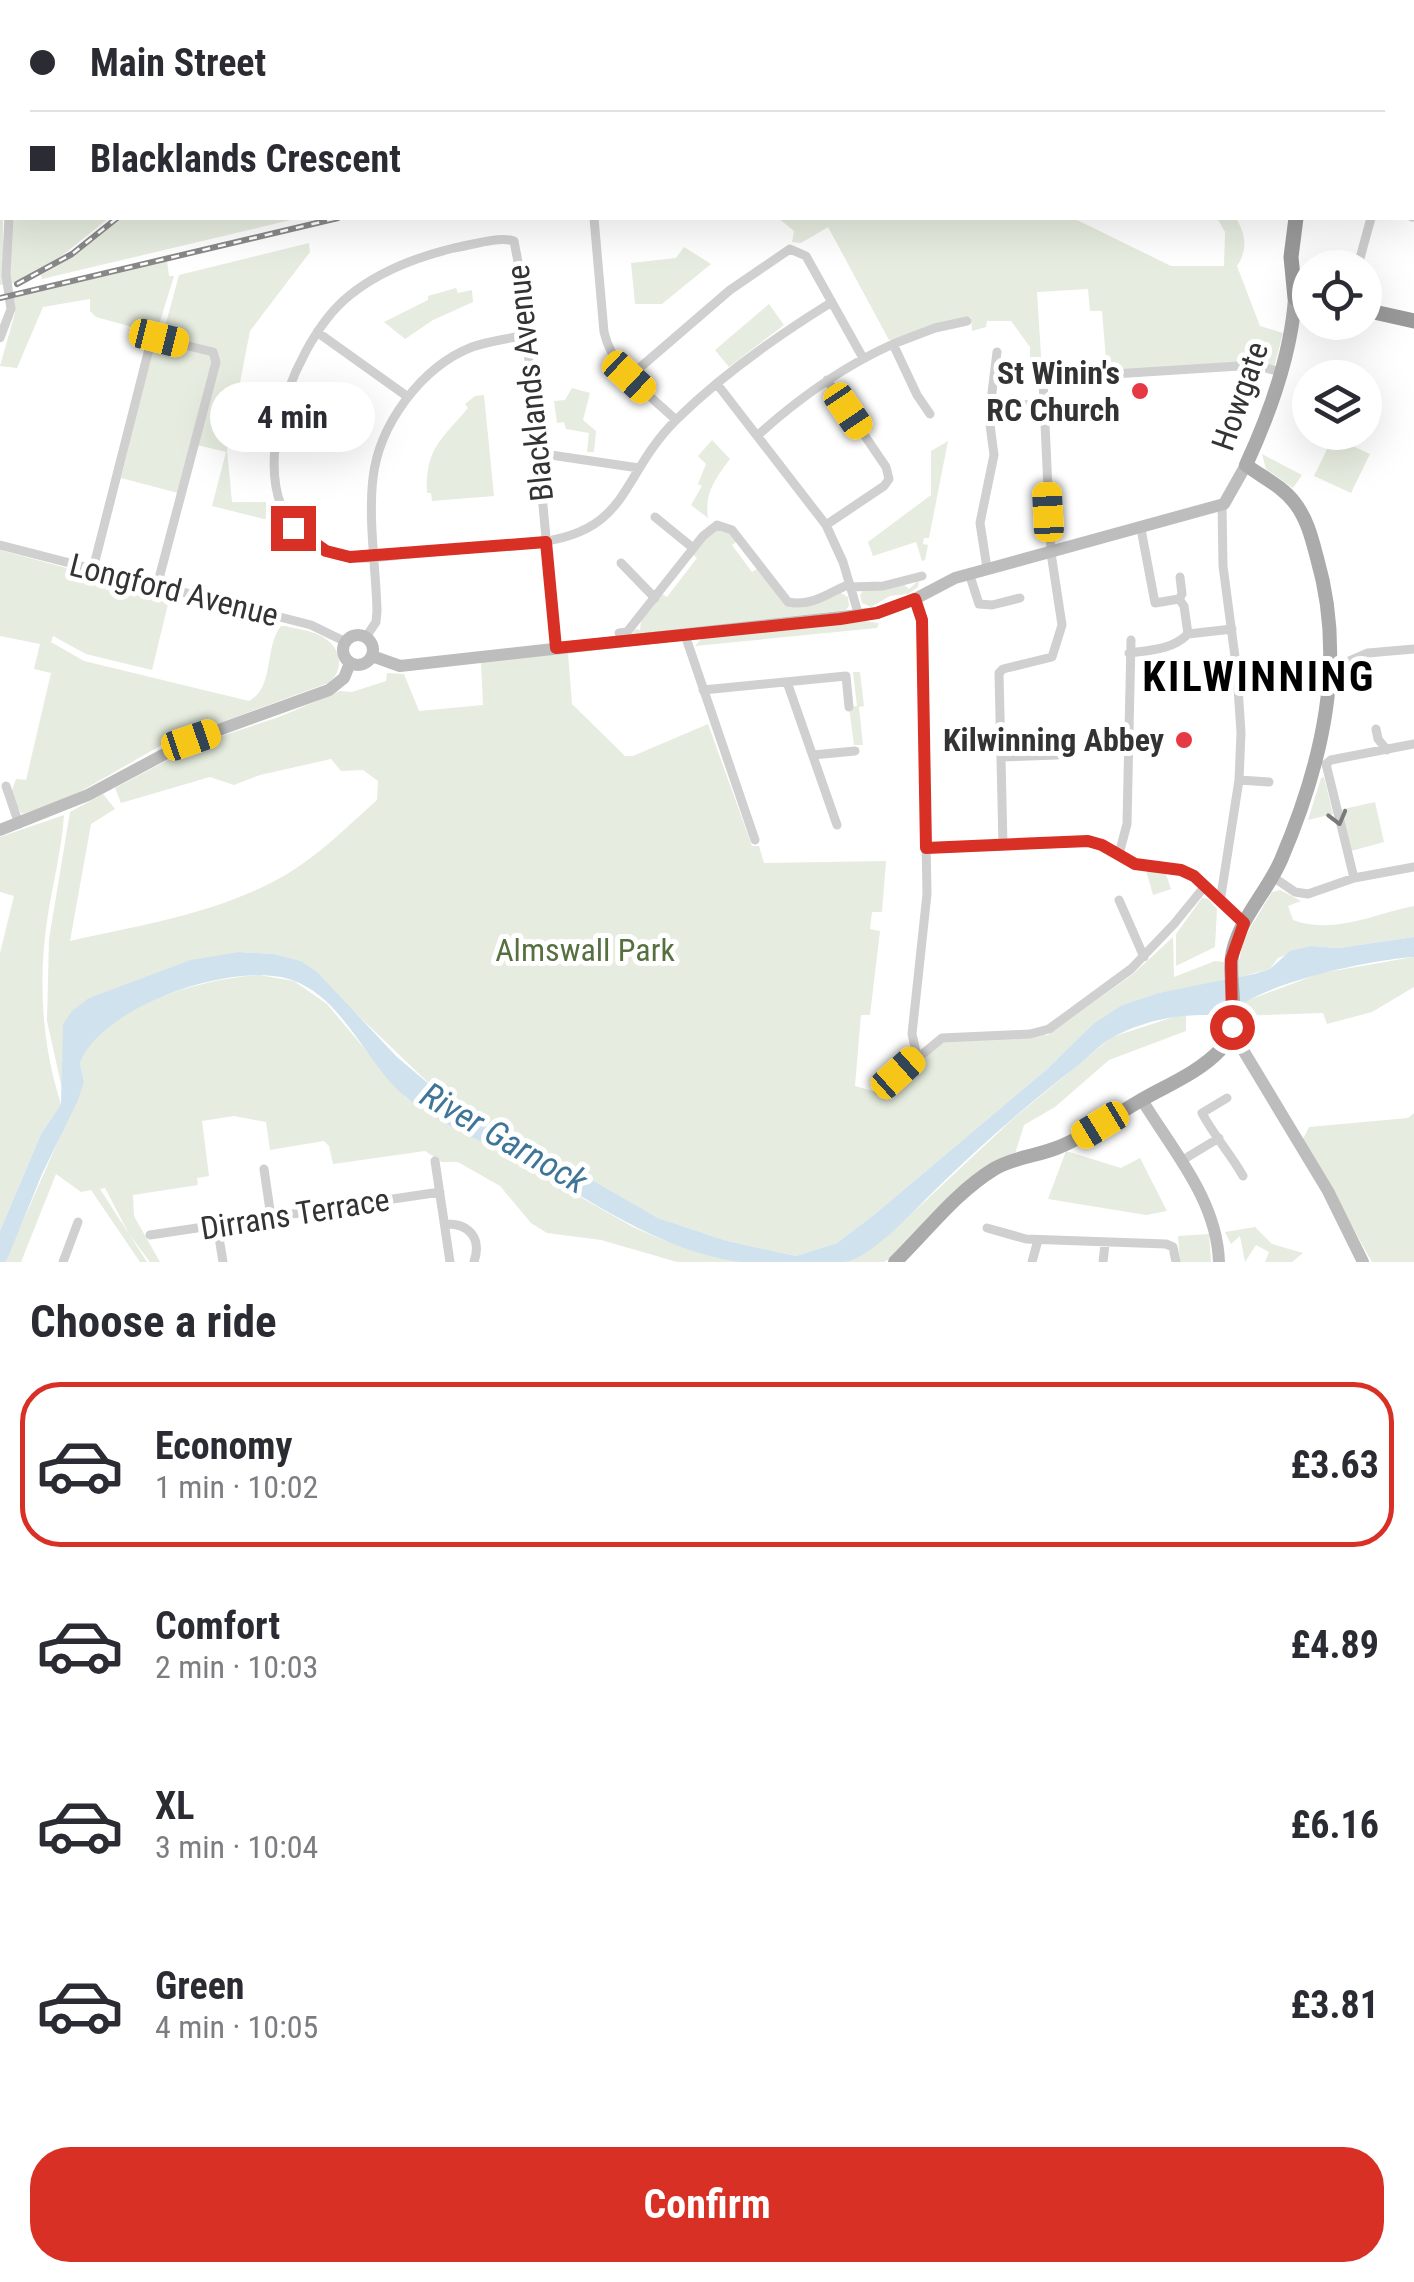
<!DOCTYPE html>
<html lang="en">
<head>
<meta charset="utf-8">
<style>
  body { margin:0; font-family:"Roboto Condensed",sans-serif; background:#f7f7f7; color:#2b2b33; height:100vh; display:flex; flex-direction:column; font-size:38px; white-space:nowrap }
  * { box-sizing:border-box; margin:0 }
  p { font-size:32px; color:#7c7c81 }
  .icon { flex:none; width:55px; height:55px; fill:none; stroke:currentColor; stroke-width:2; stroke-linecap:round; stroke-linejoin:round }
  .map { position:relative; height:1262px; overflow:hidden }
  .drawer { display:flex; flex-direction:column; background:#fff; flex:1 }
  .drawer>* { flex:none }
  .guide { position:absolute; left:0px; top:0px; width:1415px; height:220px; box-shadow:0 10px 40px #0002; display:grid; align-content:center; height:220px; padding:0 30px; background:#fff }
  .buttons { position:absolute; left:1292px; top:250px; display:grid; gap:20px }
  .buttons a { display:grid; place-items:center; width:90px; height:90px; border-radius:50%; background:#fff; box-shadow:0 10px 40px #0002; font-size:50px }
  .end { position:absolute; width:45px; height:45px; margin:-22px; border:12px solid #d93025; background:#fff; box-shadow:0 0 0 5px #fff }
  .from { border-radius:50% }
  .bubble { position:absolute; height:70px; border-radius:35px; background:#fff; box-shadow:0 10px 40px #0002; font-size:32px; font-weight:700; line-height:70px; text-align:center }
  .car { position:absolute; width:30px; height:60px; margin:-30px -15px; border-radius:12px; box-shadow:0 0 8px 2px #0007; background:linear-gradient(#f5c518 24%,#345 0 40%,#f5c518 0 76%,#345 0 86%,#f5c518 0) }
  .guide b { display:flex; align-items:center; gap:35px; height:95px; font-size:38px }
  .guide b+b { border-top:2px solid #e1e1e2 }
  .guide i { width:25px; height:25px; background:#2b2b33 }
  ul { padding:0; list-style:none }
  li { display:flex; align-items:center; gap:30px; height:165px; margin:0 20px 15px; padding:0 10px; border:5px solid transparent; border-radius:40px }
  li div { flex:1 }
  li b { display:block; font-size:38px }
  li em { font-style:normal; font-weight:700 }
  li.on { border-color:#d93025 }
  li>.icon { width:90px; height:90px; stroke-width:1.5 }
  h2 { padding:0 30px; font-size:45px; line-height:120px }
  .action { display:flex; gap:20px; margin-top:auto; padding:20px 30px }
  .action a { flex:1; height:115px; border-radius:40px; background:#d93025; color:#fff; font-size:40px; font-weight:700; line-height:115px; text-align:center }
  .map>svg:first-child { display:block }
  .green { fill:#e6ecdf }
  .water { fill:#cfe2ee }
  .lines { fill:none; stroke-linecap:round; stroke-linejoin:round }
  .street { stroke:#d0d0d0; stroke-width:9 }
  .secondary { stroke:#bdbdbd; stroke-width:12 }
  .primary { stroke:#ababab; stroke-width:14 }
  .highway { stroke:#9a9a9a; stroke-width:15 }
  .rail-casing { stroke:#888; stroke-width:6 }
  .rail { stroke:#fff; stroke-width:2.5; stroke-dasharray:8; stroke-linecap:butt }
  .oneway { stroke:#7a7a7a }
  .route { stroke:#d93025; stroke-width:12 }
  .poi-dot { fill:#e63946; stroke:#fff; stroke-width:4 }
  .labels { text-anchor:middle; stroke-width:10; stroke-linejoin:round; paint-order:stroke }
  .poi-label { font-size:32px; font-weight:bold; fill:#333; stroke:#fff; text-anchor:end }
  .street-label { font-size:32px; fill:#333; stroke:#fff }
  .park-label { font-size:32px; fill:#56703f; stroke:#fff }
  .water-label { font-size:35px; font-style:italic; fill:#3f7597; stroke:#fff }
  .district-label { font-size:42px; font-weight:bold; letter-spacing:2.5px; fill:#000; stroke:#fff }
</style>
</head>
<body>
<div class="map">
<svg width="1414" height="1262" viewBox="0 0 1414 1262">
  <rect width="100%" height="100%" fill="#fff"/>
  <path class="green" d="M0,0H39L2,2L3,285H0Z
    M232,0H759L764,2H231Z
    M12,218H109L54,262L9,285Z
    M120,218H299L42,279L41,275L76,255Z
    M778,218H1073L1171,266H1224L1225,232L1217,218H1236C1246,235 1248,249 1237,266L1260,326L1283,333L1274,368L1107,372L1102,311H1090L1088,289L1037,292L1042,371L1030,372V347L1011,321H987L986,327L972,331L971,317L889,340L828,227L801,243L792,242L794,231Z
    M309,243L310,252L250,331L227,450L232,502H275L280,518L264,519L212,506L226,452L197,445L219,358L163,334L179,275Z
    M684,247L711,264L662,304H635L631,263L676,258Z
    M167,261L169,276H174L158,328L147,331L96,317L90,311V299L43,307L17,368L0,366L15,313L13,298Z
    M456,288L458,293L472,290L473,302L433,320L405,339L384,322L428,300V296Z
    M769,304L784,325L729,367L715,350Z
    M160,343L210,354L213,362L178,493L121,478L153,349Z
    M572,388L590,393L583,420L596,431L594,452H587L589,433L566,429L564,422L557,423L554,401L565,400Z
    M484,395L494,496L432,501L431,493H427C425,449 441,440 468,408L465,404L475,396Z
    M1333,437L1370,454L1351,493L1314,476Z
    M712,440L730,459C716,478 704,493 708,518L691,505L702,486L698,484L706,464L698,456Z
    M948,441L929,538H924L923,544L928,545L925,560L922,561L916,542L873,556L868,542L931,495V451Z
    M1262,454L1302,475L1293,488L1266,469Z
    M717,529L730,533L737,541L732,545L752,572L757,569L786,606L818,603L839,592L848,597L849,606L846,610L630,635L636,629L640,630L641,621L662,594L667,597L697,558L692,554L710,532Z
    M0,550L170,596L152,670L86,654L53,636L51,642L84,661L249,701C275,687 264,647 281,626H285C296,629 309,630 319,635C340,644 347,669 328,683L165,743L64,801L22,814L10,796L16,779L26,780L51,673L34,669L40,644L0,636Z
    M919,580L918,587L908,594L890,596L871,607L862,603L860,595L864,590H880L903,584L909,589Z
    M864,621L879,623L877,628L695,646L703,637Z
    M568,653L572,704L625,756H633L708,724L752,846H759L764,863L886,861L882,912H872L870,929L880,931L870,1015H861L855,1086L880,1093L937,1045L948,1039L1048,1035L1133,974L1173,937L1174,977L1215,961L1224,962V981L1158,993L1122,1005L1094,1023L1046,1070L875,1214L837,1243L796,1256L727,1241L658,1218L436,1090L301,961L274,954L239,952L89,998L63,1093L47,1021L49,939L70,812L103,794L115,809L91,824L70,941C142,925 216,914 282,877C316,858 348,826 377,800L378,781L363,770L341,771L331,759L260,775L234,785L210,777L121,803L115,788L198,744L279,717L340,691L352,692L386,681L387,673L404,674L419,711L483,705L481,662Z
    M853,672H860L864,706L859,707L863,745H854L849,707L857,706Z
    M1324,777L1333,814L1308,820L1321,778Z
    M1375,802L1384,842L1351,851L1339,810Z
    M64,815C62,849 52,886 47,921C38,981 42,1046 61,1104L41,1134L0,1231V953L14,896L0,892V837Z
    M1146,870L1166,874L1171,889L1153,895Z
    M1280,890L1301,901L1288,906L1293,920C1334,935 1373,914 1414,906V937L1338,948L1311,946L1278,958L1270,969L1236,978L1243,940L1272,892Z
    M1202,898L1208,899L1217,909L1215,947L1176,966V934Z
    M1414,957V987L1372,1012L1327,1024L1323,1013L1238,1016V1004L1321,973Z
    M259,975L294,981L327,1004L405,1097L633,1227L665,1241L739,1262H677L601,1240L547,1233L531,1223L500,1186L458,1162H442L425,1151L333,1164L329,1146L324,1141L270,1150L266,1122L234,1116L202,1121L209,1176L197,1178L198,1185L133,1195L134,1216L160,1262H150L129,1234L105,1188L100,1189L147,1262H140L91,1190L81,1192L56,1174L21,1262H5L84,1082L80,1063C101,1006 204,978 259,975Z
    M1186,1013V1031L1109,1060L1055,1107L1024,1125L1015,1154C976,1163 918,1229 889,1259L884,1262H845L874,1245L905,1220L1015,1117L1112,1037Z
    M1414,1113V1262H1372L1303,1139L1309,1127L1408,1118Z
    M1066,1151L1121,1168L1140,1158L1167,1211L1146,1215L1048,1199Z
    M1255,1227L1272,1244L1303,1253L1292,1262H1265L1269,1252L1256,1245L1245,1262L1240,1236L1231,1244L1225,1232Z
    M1209,1234L1211,1262H1180L1178,1236Z"/>
  <path class="water" d="M1414,937V957C1369,960 1258,983 1227,1016C1187,1013 1154,1017 1117,1035C1102,1042 1089,1057 1076,1067C1024,1107 974,1151 928,1197C909,1216 871,1257 845,1262C828,1262 756,1262 739,1262C657,1250 590,1199 520,1161C482,1141 441,1125 407,1098C366,1065 345,999 292,980C236,960 102,1005 80,1063L84,1082L78,1100L42,1174L9,1255L5,1262H0V1231L41,1134L61,1104L63,1024L72,1011L89,998L191,960L239,952L274,954L301,961L318,973L397,1057L436,1090L658,1218L727,1241L796,1256L837,1243L875,1214L1046,1070L1094,1023L1122,1005L1158,993L1254,974L1270,969L1290,951L1311,946L1338,948Z"/>
  <g class="lines">
    <path class="street" d="M965,0V2
      M42,2V0
      M812,2V0
      M1098,2V0
      M1412,217H1414
      M594,218L604,332C613,371 648,393 676,420
      M1360,258L1371,218
      M317,332L408,397
      M0,338L11,309L6,275L9,218
      M893,344L935,328L967,321
      M629,377L730,290L790,249L806,256L863,358
      M717,384L826,525L843,562L859,616
      M990,404L1042,405
      M758,435C799,398 842,367 893,344L917,395L930,414
      M537,453L639,468
      M655,517L693,548
      M826,525L884,486L889,479L886,467L827,380
      M1141,529L1155,603L1179,599L1182,594L1180,577
      M0,545L311,625L346,642
      M621,563L655,598
      M987,568L980,523L994,455L989,417L997,352
      M93,569L152,337L213,352L216,362L157,586
      M969,573L979,604L992,605L1020,598
      M851,587L883,586L922,576
      M915,599L922,620L927,894L912,1034L917,1056
      M619,633L627,632L703,536L717,525L732,530L788,602C813,607 829,592 850,584
      M1188,634L1232,629
      M685,635L755,840
      M366,637L376,622L377,611C376,568 368,521 373,478C379,425 421,367 472,347C489,341 508,339 525,335
      M557,648C543,519 534,390 518,262L514,241C498,236 472,245 454,248C417,257 381,270 350,295C287,345 225,520 333,554C358,562 385,556 410,554C450,550 491,547 532,543C632,533 618,477 677,419C724,373 777,336 832,302
      M1129,653C1150,650 1172,650 1188,634L1184,606L1179,599
      M1340,665L1368,653L1414,649
      M787,682L837,825
      M703,690L846,676L849,707
      M1376,729L1378,739L1387,750
      M813,755L855,751
      M1001,757L1057,755
      M1239,780L1269,782
      M6,786L19,824
      M1003,845L999,673L1003,669L1052,657L1062,625L1051,553L1043,381L1051,378L1255,365L1280,372
      M927,849L1092,842L1135,864L1181,870L1194,876L1244,923
      M1119,854L1127,824L1131,640
      M1273,877L1295,892L1308,894L1354,878L1414,867
      M1354,878L1326,764L1331,760L1414,744
      M1119,900L1144,957
      M1220,902L1239,780L1241,733L1237,672L1223,566L1222,505
      M878,1091L942,1038L1030,1034L1049,1029L1131,969L1174,924L1205,886
      M1227,1098L1202,1113C1214,1136 1230,1153 1243,1176
      M435,1161L450,1262
      M1181,1161L1219,1138
      M264,1169L271,1217
      M445,1224C469,1223 482,1238 474,1262
      M217,1225L223,1262
      M987,1228L1026,1239L1166,1244L1173,1247L1176,1262
      M150,1235L440,1192
      M63,1262L78,1222
      M1032,1262L1038,1240
      M1103,1262L1105,1244"/>
    <path class="secondary" d="M771,0L776,2
      M1042,2L1056,0
      M343 650a15 15 0 1 1 30 0a15 15 0 1 1-30 0Z
      M372,656L400,666L877,613L915,599L955,578L1224,504L1246,465
      M0,830L88,795L191,740L329,690L344,678L350,663
      M1230,1037L1243,1050L1328,1191L1363,1262
      M1142,1100C1173,1151 1217,1200 1219,1262"/>
    <path class="primary" d="M895,1262C927,1231 955,1193 994,1169C1014,1157 1038,1156 1059,1147C1087,1136 1112,1117 1138,1102C1165,1086 1199,1073 1221,1049C1246,1023 1224,979 1234,947C1243,915 1268,890 1281,860C1322,764 1347,661 1317,558C1312,539 1307,518 1294,502C1282,486 1262,477 1246,465C1270,413 1291,356 1295,298"/>
    <path class="highway" d="M1412,98L1414,96
      M1296,218L1291,257L1295,298L1310,299
      M1365,310L1414,321"/>
    <g class="rail-casing">
      <path id="rail" d="M226,2V0
        M1412,29H1414
        M17,284L72,254L117,218
        M0,298L338,218"/>
    </g>
    <use href="#rail" class="rail"/>
  </g>
  <defs><path id="oneway-chevron" d="M-2-3.5L2.5 0L-2 3.5" fill="none" stroke-width="1.6" stroke-linecap="round" stroke-linejoin="round" transform="scale(2.5)"/></defs>
  <use class="oneway" href="#oneway-chevron" transform="translate(1338 818) rotate(75)"/>
  <g class="lines">
    <path class="route" d="M293,528L326,551L350,557L546,542L556,648L840,619L877,613L915,599L922,620L926,848L1088,841L1102,845L1135,864L1181,870L1194,876L1244,923L1231,960L1232,1027"/>
  </g>
  <g class="poi-dot">
    <circle cx="1140" cy="391" r="10"/>
    <circle cx="1184" cy="740" r="10"/>
  </g>
  <g class="labels">
    <g class="poi-label">
      <text x="1120" y="384">St Winin's<tspan x="1120" dy="37">RC Church</tspan></text>
      <text x="1164" y="751">Kilwinning Abbey</text>
    </g>
    <g class="street-label">
      <text transform="translate(530 383) rotate(-96)" y="11">Blacklands Avenue</text>
      <text transform="translate(1240 396) rotate(-71)" y="11">Howgate</text>
      <text transform="translate(174 590) rotate(14)" y="11">Longford Avenue</text>
      <text transform="translate(295 1214) rotate(-9)" y="11">Dirrans Terrace</text>
    </g>
    <g class="park-label">
      <text x="585" y="961">Almswall Park</text>
    </g>
    <g class="water-label">
      <text transform="translate(504 1138) rotate(30)" y="12">River Garnock</text>
    </g>
    <g class="district-label">
      <text x="1259" y="691">KILWINNING</text>
    </g>
  </g>
</svg>
<div class="buttons">
<a><svg class="icon" aria-label="locate" viewBox="0 0 24 24"><circle cx="12" cy="12" r="6"/><path d="M12 2v4M12 18v4M2 12h4M18 12h4"/></svg></a>
<a><svg class="icon" aria-label="layers" viewBox="0 0 24 24"><path d="M12 4l9 5-9 5-9-5zM3 14l9 5 9-5"/></svg></a>
</div>
<i class="end from" style="left:1232px;top:1027px"></i>
<i class="end" style="left:293px;top:528px"></i>
<div class="bubble" style="left:210px;top:382px;width:165px">4 min</div>
<i class="car" style="left:159px;top:338px;rotate:104deg"></i>
<i class="car" style="left:629px;top:377px;rotate:133deg"></i>
<i class="car" style="left:848px;top:411px;rotate:146deg"></i>
<i class="car" style="left:1048px;top:512px;rotate:357deg"></i>
<i class="car" style="left:191px;top:740px;rotate:71deg"></i>
<i class="car" style="left:898px;top:1073px;rotate:48deg"></i>
<i class="car" style="left:1100px;top:1125px;rotate:239deg"></i>
<div class="guide">
<b><i class="from"></i>Main Street</b>
<b><i></i>Blacklands Crescent</b>
</div>
</div>
<section class="drawer">
<h2>Choose a ride</h2>
<ul>
<li class="on"><svg class="icon" aria-label="car" viewBox="0 0 24 24"><path d="M5 17H2v-5l4-1 3-4h7l3 4 3 1v5h-3M9 17h6M6 11h13"/><circle cx="7" cy="17" r="2"/><circle cx="17" cy="17" r="2"/></svg><div><b>Economy</b><p>1 min · 10:02</p></div><em>£3.63</em></li>
<li><svg class="icon" aria-label="car" viewBox="0 0 24 24"><path d="M5 17H2v-5l4-1 3-4h7l3 4 3 1v5h-3M9 17h6M6 11h13"/><circle cx="7" cy="17" r="2"/><circle cx="17" cy="17" r="2"/></svg><div><b>Comfort</b><p>2 min · 10:03</p></div><em>£4.89</em></li>
<li><svg class="icon" aria-label="car" viewBox="0 0 24 24"><path d="M5 17H2v-5l4-1 3-4h7l3 4 3 1v5h-3M9 17h6M6 11h13"/><circle cx="7" cy="17" r="2"/><circle cx="17" cy="17" r="2"/></svg><div><b>XL</b><p>3 min · 10:04</p></div><em>£6.16</em></li>
<li><svg class="icon" aria-label="car" viewBox="0 0 24 24"><path d="M5 17H2v-5l4-1 3-4h7l3 4 3 1v5h-3M9 17h6M6 11h13"/><circle cx="7" cy="17" r="2"/><circle cx="17" cy="17" r="2"/></svg><div><b>Green</b><p>4 min · 10:05</p></div><em>£3.81</em></li>
</ul>
<div class="action"><a>Confirm</a></div>
</section>
</body>
</html>
